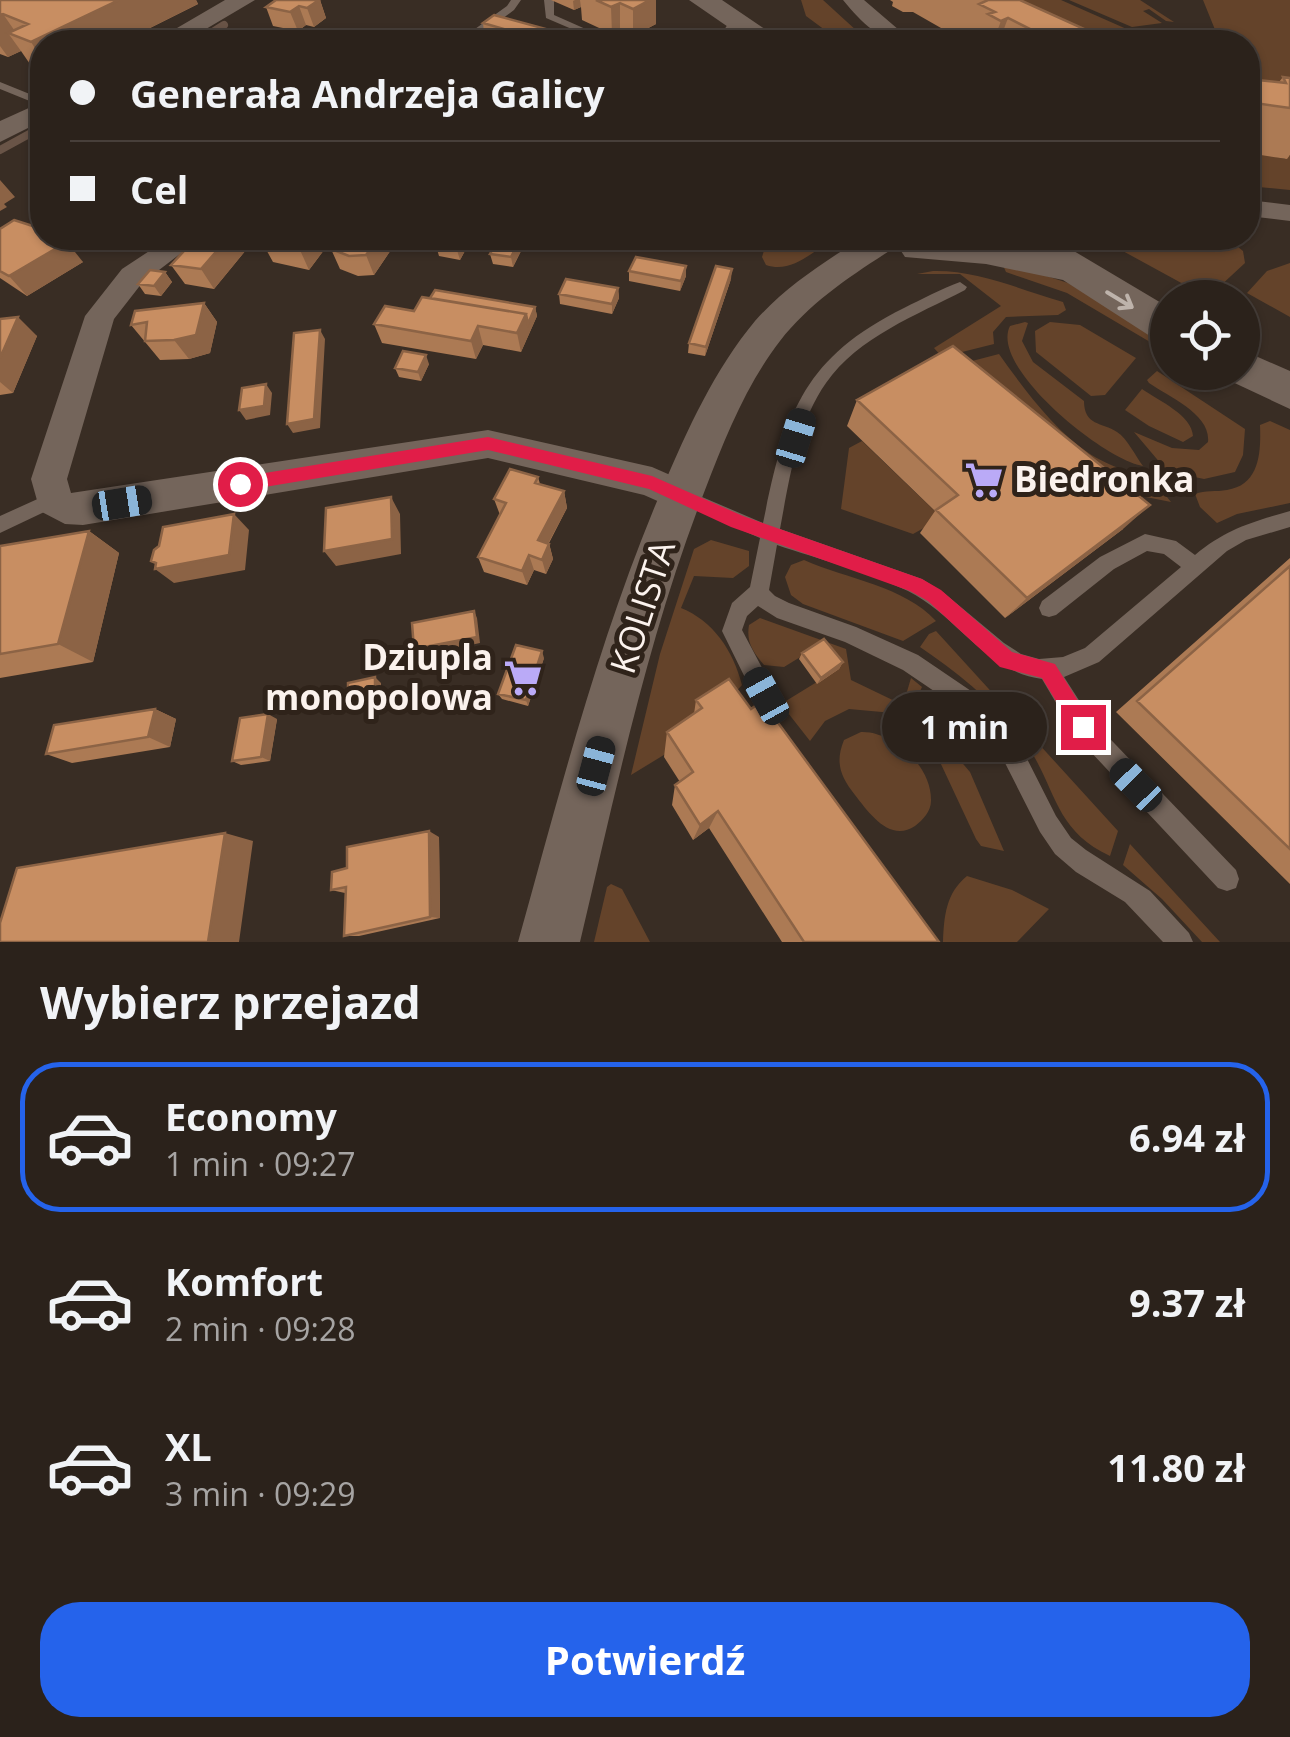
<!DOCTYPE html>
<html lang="pl">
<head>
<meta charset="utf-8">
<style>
  body { margin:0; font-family:"Open Sans",sans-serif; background:#332a24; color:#f1f3f6; height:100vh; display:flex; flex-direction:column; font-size:38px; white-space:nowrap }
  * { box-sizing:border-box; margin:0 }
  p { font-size:32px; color:#a6a4a3 }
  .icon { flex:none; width:55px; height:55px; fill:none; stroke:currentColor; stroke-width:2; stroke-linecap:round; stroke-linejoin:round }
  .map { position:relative; height:942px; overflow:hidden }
  .details { display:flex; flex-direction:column; background:#2b221b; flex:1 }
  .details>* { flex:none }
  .guide { position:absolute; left:30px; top:30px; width:1230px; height:220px; border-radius:40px; box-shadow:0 2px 8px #0004,0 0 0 2px #473f3a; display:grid; align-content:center; height:220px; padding:0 40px; background:#2b221b }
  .controls { position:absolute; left:1150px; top:280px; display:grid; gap:20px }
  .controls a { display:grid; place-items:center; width:110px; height:110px; border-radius:50%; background:#2b221b; box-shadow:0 2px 8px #0004,0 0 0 2px #473f3a; font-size:50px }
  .end { position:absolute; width:45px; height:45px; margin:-22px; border:12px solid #e11d48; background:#fff; box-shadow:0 0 0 5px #fff }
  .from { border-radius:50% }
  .bubble { position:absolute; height:70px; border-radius:35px; background:#2b221b; box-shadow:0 2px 8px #0004,0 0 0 2px #473f3a; font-size:32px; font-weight:700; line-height:70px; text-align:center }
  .car { position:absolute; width:30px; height:60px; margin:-30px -15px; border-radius:12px; box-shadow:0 0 8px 2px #0007; background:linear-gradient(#222 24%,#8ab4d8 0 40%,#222 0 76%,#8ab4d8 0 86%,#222 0) }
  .guide b { display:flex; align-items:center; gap:35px; height:95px; font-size:38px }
  .guide b+b { border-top:2px solid #473f3a }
  .guide i { width:25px; height:25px; background:#f1f3f6 }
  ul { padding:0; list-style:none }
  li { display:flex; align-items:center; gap:30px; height:150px; margin:0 20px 15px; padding:0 20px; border:5px solid transparent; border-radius:40px }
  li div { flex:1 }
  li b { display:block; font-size:38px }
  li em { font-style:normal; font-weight:700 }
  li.selected { border-color:#2563eb }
  li>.icon { width:90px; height:90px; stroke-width:1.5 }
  h2 { padding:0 40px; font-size:45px; line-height:120px }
  .action { display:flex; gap:20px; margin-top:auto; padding:20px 40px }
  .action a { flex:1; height:115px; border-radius:40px; background:#2563eb; color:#fff; font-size:40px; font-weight:700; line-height:115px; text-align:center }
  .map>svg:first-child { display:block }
  .green { fill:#64432a }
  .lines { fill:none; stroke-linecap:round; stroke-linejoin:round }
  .stream { stroke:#695447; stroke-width:8 }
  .service { fill:#74655b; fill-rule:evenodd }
  .minor { fill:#74655b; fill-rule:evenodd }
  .tertiary { fill:#74655b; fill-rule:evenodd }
  .secondary { fill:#74655b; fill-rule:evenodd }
  .wall { fill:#ac7a54 }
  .shaded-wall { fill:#8c6345 }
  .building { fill:#c88e62; stroke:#8c6345; stroke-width:2.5 }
  .oneway { stroke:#beb3ab }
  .route { fill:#e11d48 }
  .labels { text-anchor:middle; stroke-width:10; stroke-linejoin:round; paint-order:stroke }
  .poi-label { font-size:35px; font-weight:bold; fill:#fbf2ed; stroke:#2f231a; text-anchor:start }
  .street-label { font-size:35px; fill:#fbf2ed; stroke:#2f231a }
</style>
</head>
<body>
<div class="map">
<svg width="1290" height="942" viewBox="0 0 1290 942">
  <rect width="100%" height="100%" fill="#392d24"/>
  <path class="green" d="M801,0H823L869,42H835L837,39L806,16Z
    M967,0H1061L1156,42H1045Z
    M1069,0H1140L1174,22L1166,21L1149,9L1143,11L1162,23L1132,27Z
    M1203,0H1290V98L1248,92V42H1220Z
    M1248,151L1285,159V155L1290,156V190L1248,186Z
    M768,238H835C813,251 792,274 766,265L762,257Z
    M1099,238H1227L1243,251L1245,263L1218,288L1236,297H1207Z
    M1001,261L1068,283L1167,342V352L1067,293L1006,272Z
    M1290,263V317L1247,293L1267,271Z
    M933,271C978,270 1021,290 1063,302L1066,310L1058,315L1006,317L993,332L994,344L942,357L934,348L1001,306L960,274H917Z
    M1025,322L1028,323L1022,341L1033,362L1084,401C1084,426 1102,422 1117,432C1127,438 1136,457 1143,466C1104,460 989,367 1010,326Z
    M1050,322L1080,325L1136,358L1105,395L1091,396L1036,352L1035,331Z
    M999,354C1024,389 1054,430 1090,454C1118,472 1151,474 1171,502L1111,490L949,367Z
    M1157,371L1245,429L1243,455L1235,472L1204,479L1167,471L1134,432L1172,448L1199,450L1208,442C1211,414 1169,397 1149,383L1147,380Z
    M1142,389C1159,401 1192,415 1193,436L1183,442L1149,426L1125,410Z
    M1270,421L1290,430V503L1237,514L1217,523L1200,507L1195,494C1205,490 1216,492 1227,490C1260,485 1261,452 1260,425Z
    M862,441L942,518L913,534L841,509L849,448Z
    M711,540L749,551V566L733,578L694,576L681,608C713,621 733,650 742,685L695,736L631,775L660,654L694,549Z
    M804,560C847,579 904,586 936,621L903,641L803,604L791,595L785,577L791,565Z
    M760,618L846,649L851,680L903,705L911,678L922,687L912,708L904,714L849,709L825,721L810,741L781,704L838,669L820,645L784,667L764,665C753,652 746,642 749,625Z
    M936,631L1118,831L1110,856C1052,829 1057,786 1024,741C996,703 958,673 920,647L929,634Z
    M938,695L947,710L934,730L970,772L1004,851L981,846L976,839L926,732V721Z
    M861,732C893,731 932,766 931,801C931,811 923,820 915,826C890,843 869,813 855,795C840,776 835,762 844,740Z
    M1130,844L1220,942H1202L1162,899L1123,865Z
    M967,876L1012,890L1049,909L1017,942H943C944,916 946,893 967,876Z
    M611,884L622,889L650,942H594L607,887Z"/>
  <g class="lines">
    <path class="stream" d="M197,42L224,25
      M0,150L42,127"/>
    <path class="service" d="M511,0H521L514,10L480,35L500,42L468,38V34L507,6Z
      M544,0H554V15L615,42H602L546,18Z
      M732,18L741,20L726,42H716Z
      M0,82L42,99V106L0,89Z
      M960,282L967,287L965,290C917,315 858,337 826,383C797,424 789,481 780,529L922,579L944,593L1004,643L1021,654L1039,659L1063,657L1085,648L1181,567L1164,554L1147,551L1114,569L1056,615L1049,617L1042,615L1039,608L1042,601L1100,557L1145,534L1176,541L1195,555C1226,529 1252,522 1290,511V527L1246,540L1227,551L1099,662L1064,677L1091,719L1236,870L1239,879L1236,888L1227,891L1218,888L1075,735L1042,679C984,671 958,616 908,591C870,573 819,559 777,545L769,590L775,596L789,603L856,627L918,655L974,693L998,717L1020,745L1056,816L1071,838L1086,850L1150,891L1189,933L1193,942H1163L1125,902L1076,872L1055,854L1040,832L1004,761L983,732L959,708L903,670L845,642L777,618L758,606L747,616L742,630L777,696L774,704L766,707L758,704L722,631L732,603L750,587L760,538L675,501L672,496L675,491L681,488L763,523C785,416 801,359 904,308C922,299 941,289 960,282Z
      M53,492L59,495L62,500L59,505L0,533V516Z"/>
    <path class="minor" d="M843,0H864L913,42C882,44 863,24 843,0Z
      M1248,200L1290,205V221L1248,216Z
      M169,238H201L142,283L114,319L67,479L71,493L488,430L652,467L693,485L698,496L693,507L680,511L644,495L488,458L83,525L65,524L40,511L31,479L85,316L122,269Z"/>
    <path class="tertiary" d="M225,0H255L184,42H153Z
      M42,102V121L0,142V121Z
      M862,238H902L897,246C855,273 811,301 780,341C746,385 725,438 705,490C648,636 616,790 580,942H518C561,788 600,634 663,487C687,430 715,369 755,321C785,287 824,262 862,238Z"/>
    <path class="secondary" d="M689,0H722L784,42H750Z
      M973,238L1008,243L1005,238H1052L1168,307V342L1153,338L1063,280L986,264L905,257L899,248L910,238Z
      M1242,350L1290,371V409L1226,379L1223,372H1242Z"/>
  </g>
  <path class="wall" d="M0,0H196L198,4L122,42H42V72L32,67L21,51L8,57L0,54Z
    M320,0L326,18L314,27L306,25L298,31L273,26L266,7Z
    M551,0H656V24L633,36L620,30L612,34L582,20L581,7L574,10Z
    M890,0H1020L1102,37L1101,39L1106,42H965L966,41L958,37L949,38L940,33L941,28L913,12H903L892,6L893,2Z
    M483,23L558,42H519L484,33Z
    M1283,77L1290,78V155L1287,159L1248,153V79L1279,82Z
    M0,229L83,262L27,296L0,278Z
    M196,238H238L246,250L214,289L185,284L171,265Z
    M265,238H333L309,270L273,262L262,242Z
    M339,238H399L374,275L358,276L340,269L331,249Z
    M472,238L460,260L439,256L436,246Z
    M499,238H524L525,243L513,267L493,264L490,254Z
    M629,271L686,276L680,291L629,281Z
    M165,272L172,282L161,296L145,294L138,284Z
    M731,279L705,356L688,353L689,343Z
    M618,288L619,298L612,314L560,304L559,294Z
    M204,303L217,322L210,353L189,359L160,360L131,325Z
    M535,307L537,316L521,352L483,345L476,359L382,343L374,324L414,311Z
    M0,319L37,336L13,393L0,395Z
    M429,364L421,381L399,377L395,368Z
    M857,400L1123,529L1005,618L920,533L935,511L847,426Z
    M538,477L540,484L564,491L567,508L549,543L553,559L546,574L534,570L527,585L484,572L478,557L500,515L494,499Z
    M89,531L119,553L93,662L0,678V546Z
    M1290,558V884L1116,712Z
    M802,653L843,662L839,669L817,684L799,659Z
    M544,658L528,706L502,699L498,694Z
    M696,700L751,709L939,942H782L709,828L693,840L672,805L675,785L680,782L664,757L667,732L694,714Z
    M155,709L176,719L170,747L72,763L46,754Z
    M277,719L270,761L241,765L232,761Z
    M439,837L440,918L359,936H344L345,893L331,890L347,868Z"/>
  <path class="shaded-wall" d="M119,0H196L198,4L122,42H42V59L31,42Z
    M320,0L326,18L314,27L307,8Z
    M575,0H580L581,7L574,10L573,1Z
    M643,0H656V24L633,36V9Z
    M620,3V30L612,34L611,7Z
    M299,6L306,25L298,31L290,12Z
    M3,14L19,37L8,33L21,51L8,57L0,46V15Z
    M1008,18L999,42H993L1001,21Z
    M557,32L558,42H547L546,41Z
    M0,180L15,197L4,204L7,207L0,211Z
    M228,238H238L246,250L214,289L201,269Z
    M309,238H333L309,270L300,250Z
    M379,238H399L374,275L366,255Z
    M464,238H472L460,260L457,250Z
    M521,238H524L525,243L513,267L511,257Z
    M67,242L83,262L27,296L9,276Z
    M686,266V276L680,291L681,281Z
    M732,269L731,279L705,356L706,347Z
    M165,272L172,282L161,296L154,286Z
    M618,288L619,298L612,314V304Z
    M204,303L217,322L210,353L189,359L174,340Z
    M535,307L537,316L521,352L517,333L526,314Z
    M18,317L37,336L13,393L0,382V358Z
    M478,326L483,345L476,359L471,341Z
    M320,330L325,339L320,428L293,433L287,424Z
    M426,355L429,364L421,381L418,372Z
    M266,384L272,393L270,415L246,420L239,410Z
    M564,491L567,508L542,555L538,540Z
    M391,497L400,514L401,554L336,566L324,551Z
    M1150,505L1123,529L1005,618L1027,598Z
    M234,514L249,530L245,570L174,583L155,569Z
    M89,531L119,553L93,662L58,644Z
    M549,544L553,559L546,574L542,560Z
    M529,555L534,570L527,585L522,571Z
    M474,611L477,618L480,643L419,656L414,649Z
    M542,651L544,658L528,706L526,700Z
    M843,662L839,669L817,684L821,678Z
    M375,677L381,683V705L355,711L348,705Z
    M155,709L176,719L170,747L148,737Z
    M268,714L277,719L270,761L261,757Z
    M718,811L709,828L693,840L700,825Z
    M429,831L439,837L440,918L430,917Z
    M225,833L253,841L239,942H208Z"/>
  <path class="building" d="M0,0H119L31,42L8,33L28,24L3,14L0,15Z
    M276,0H319L307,8L299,6L290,12L266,7Z
    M596,0H650L633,9L620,3L611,7Z
    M988,0H1020L1102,37L1099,38L1106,42H1056L1008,18L1001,21L988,14L995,12L979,4Z
    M494,15L557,32L546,41L483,23Z
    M1283,77L1290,78V108L1248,102V79L1286,83Z
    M14,220L42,229V238H56L67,242L9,276L0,271V229Z
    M196,238H228L201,269L171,265Z
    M266,238H309L300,250L262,242Z
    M339,238H379L366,255L349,256L331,249Z
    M441,238H464L457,250L436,246Z
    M499,238H521L511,257L490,254Z
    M636,257L686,266L681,281L629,271Z
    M716,266L732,269L706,347L689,343Z
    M150,270L165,272L154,286L138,284Z
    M566,279L618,288L612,304L559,294Z
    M435,290L535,307L528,324L526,314L430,298Z
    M422,297L526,314L517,333L478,326L471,341L374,324L385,306L414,311Z
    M204,303L196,335L174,340L145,341L147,322L131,325L135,311Z
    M18,317L0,358V319Z
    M320,330L314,419L287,424L294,333Z
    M953,346L1150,505L1027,598L936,510L958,495L857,400Z
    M403,351L426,355L418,372L395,368Z
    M266,384L264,406L239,410L242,388Z
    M510,469L538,477L535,483L564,491L538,540L549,544L542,560L529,555L522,571L478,557L506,503L494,499Z
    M391,497L392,539L324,551L326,508Z
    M234,514L229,555L155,569L156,563L151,561L154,550L159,546L163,527Z
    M89,531L58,644L0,654V546Z
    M1290,566V849L1137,701Z
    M474,611L477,637L414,649L412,623Z
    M824,639L843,662L821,678L802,653Z
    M516,645L542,651L526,700L498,694Z
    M375,677V700L348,705V683Z
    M729,679L751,709L762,701L939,942H804L718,811L700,825L675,785L693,772L667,732L702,708L696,700Z
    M155,709L148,737L46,754L54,725Z
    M268,714L261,757L232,761L240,718Z
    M429,831L430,917L344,936L346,887L331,890L332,872L347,868V847Z
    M225,833L208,942H0V923L17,868Z"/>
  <defs><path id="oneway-shaft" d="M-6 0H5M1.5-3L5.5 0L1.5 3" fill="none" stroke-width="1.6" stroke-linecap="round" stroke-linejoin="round" transform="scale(2.5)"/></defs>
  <use class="oneway" href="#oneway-shaft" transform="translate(1120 300) rotate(31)"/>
  <path class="route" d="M488,437L652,476L743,516L922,579L941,590L1012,652L1055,664L1090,720V734H1076L1042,678L1000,667L928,601L910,591L731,527L649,489L488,450L240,491L232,484L240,477Z"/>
  <defs>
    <g id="supermarket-bare" transform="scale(3)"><path d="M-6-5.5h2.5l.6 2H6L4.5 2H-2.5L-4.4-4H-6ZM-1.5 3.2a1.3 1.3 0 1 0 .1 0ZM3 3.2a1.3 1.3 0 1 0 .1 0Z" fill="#baaaf7" stroke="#2f231a" stroke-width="2.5" paint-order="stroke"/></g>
  </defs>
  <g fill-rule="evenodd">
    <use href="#supermarket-bare" x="984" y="480"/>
    <use href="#supermarket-bare" x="523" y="678"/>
  </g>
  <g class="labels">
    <g class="poi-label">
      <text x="1014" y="492">Biedronka</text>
      <text x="493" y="670" text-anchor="end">Dziupla<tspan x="493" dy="40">monopolowa</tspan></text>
    </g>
    <g class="street-label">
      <text transform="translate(643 607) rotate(-72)" y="12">KOLISTA</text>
    </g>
  </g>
</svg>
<div class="controls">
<a><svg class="icon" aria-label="locate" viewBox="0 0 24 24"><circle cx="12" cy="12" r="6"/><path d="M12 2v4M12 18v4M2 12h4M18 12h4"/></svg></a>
</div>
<i class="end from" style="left:240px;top:484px"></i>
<i class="end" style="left:1083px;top:727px"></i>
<div class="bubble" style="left:882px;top:692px;width:165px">1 min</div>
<i class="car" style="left:796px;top:438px;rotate:17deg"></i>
<i class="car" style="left:122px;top:503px;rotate:81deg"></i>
<i class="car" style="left:766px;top:696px;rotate:331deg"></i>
<i class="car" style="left:596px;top:766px;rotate:15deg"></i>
<i class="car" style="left:1136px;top:785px;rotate:316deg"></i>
<div class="guide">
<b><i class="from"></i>Generała Andrzeja Galicy</b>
<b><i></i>Cel</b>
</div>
</div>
<section class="details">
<h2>Wybierz przejazd</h2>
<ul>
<li class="selected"><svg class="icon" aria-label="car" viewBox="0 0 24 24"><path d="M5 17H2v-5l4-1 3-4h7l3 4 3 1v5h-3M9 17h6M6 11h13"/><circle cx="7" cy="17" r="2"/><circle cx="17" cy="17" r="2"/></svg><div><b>Economy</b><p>1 min · 09:27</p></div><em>6.94 zł</em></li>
<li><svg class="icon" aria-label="car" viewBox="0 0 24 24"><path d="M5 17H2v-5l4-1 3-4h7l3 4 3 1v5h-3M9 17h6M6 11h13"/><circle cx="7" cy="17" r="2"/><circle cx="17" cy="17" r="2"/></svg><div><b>Komfort</b><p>2 min · 09:28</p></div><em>9.37 zł</em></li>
<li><svg class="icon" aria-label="car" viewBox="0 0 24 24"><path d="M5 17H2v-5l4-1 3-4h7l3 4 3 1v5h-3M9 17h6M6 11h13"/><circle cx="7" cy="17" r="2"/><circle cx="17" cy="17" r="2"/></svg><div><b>XL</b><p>3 min · 09:29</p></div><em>11.80 zł</em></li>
</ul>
<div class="action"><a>Potwierdź</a></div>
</section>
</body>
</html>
